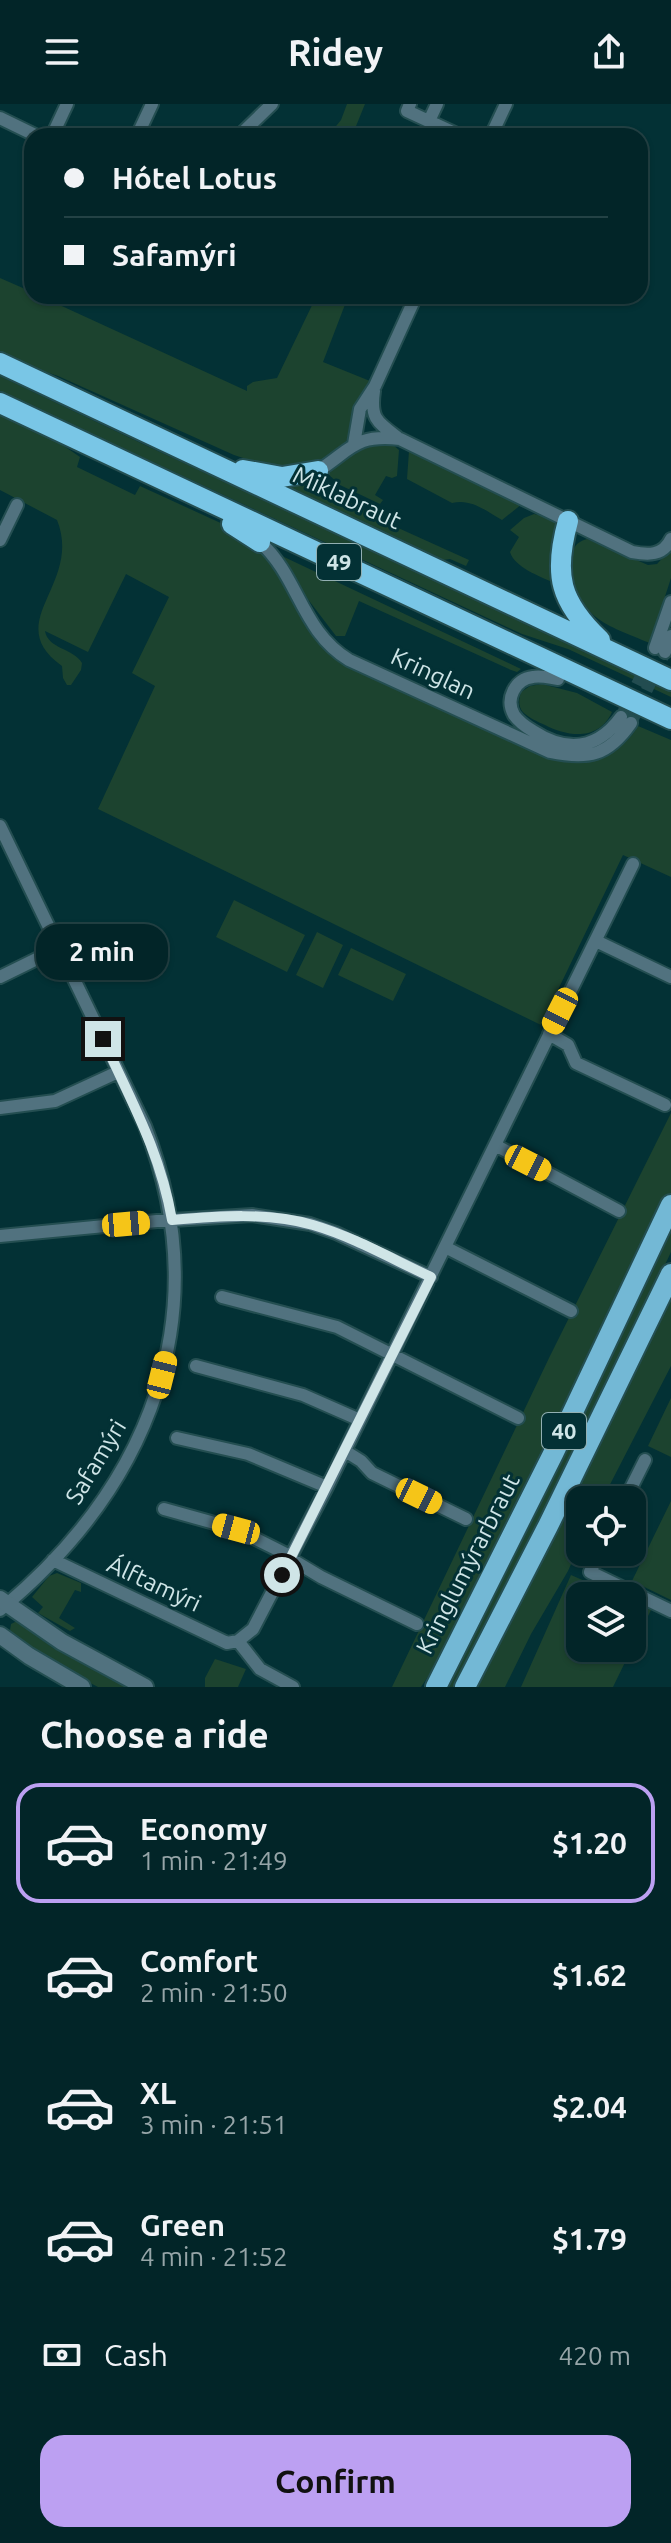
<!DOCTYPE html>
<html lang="en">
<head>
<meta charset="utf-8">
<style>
  body { margin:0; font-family:Ubuntu,sans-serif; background:#103134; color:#f1f3f6; height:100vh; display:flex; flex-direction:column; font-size:30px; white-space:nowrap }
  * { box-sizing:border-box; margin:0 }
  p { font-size:26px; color:#96a5a8 }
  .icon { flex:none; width:44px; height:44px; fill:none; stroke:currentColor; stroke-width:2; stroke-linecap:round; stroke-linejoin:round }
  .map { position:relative; height:1583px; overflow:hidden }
  .sheet { display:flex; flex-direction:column; background:#022528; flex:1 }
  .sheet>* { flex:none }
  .top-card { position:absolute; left:24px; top:24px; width:624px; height:176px; border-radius:24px; box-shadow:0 2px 6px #0004,0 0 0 2px #234245; display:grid; align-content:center; height:176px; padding:0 40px; background:#022528 }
  .controls { position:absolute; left:566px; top:1382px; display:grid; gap:16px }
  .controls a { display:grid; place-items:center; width:80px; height:80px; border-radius:16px; background:#022528; box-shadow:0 2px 6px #0004,0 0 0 2px #234245; font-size:40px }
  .end { position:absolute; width:36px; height:36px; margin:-18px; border:10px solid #cfe5e7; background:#111; box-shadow:0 0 0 4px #111 }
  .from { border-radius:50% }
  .bubble { position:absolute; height:56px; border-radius:24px; background:#022528; box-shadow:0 2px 6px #0004,0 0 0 2px #234245; font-size:26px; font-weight:700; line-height:56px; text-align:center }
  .car { position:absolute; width:24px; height:48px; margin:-24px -12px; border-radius:10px; box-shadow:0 0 6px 2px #0007; background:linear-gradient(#f5c518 24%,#345 0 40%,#f5c518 0 76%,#345 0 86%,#f5c518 0) }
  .top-card b { display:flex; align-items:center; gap:28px; height:76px; font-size:30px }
  .top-card b+b { border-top:2px solid #234245 }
  .top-card i { width:20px; height:20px; background:#f1f3f6 }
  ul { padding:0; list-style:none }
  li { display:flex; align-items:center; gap:24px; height:120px; margin:0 16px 12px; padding:0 24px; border:4px solid transparent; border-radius:24px }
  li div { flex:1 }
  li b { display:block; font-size:30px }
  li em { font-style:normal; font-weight:700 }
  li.active { border-color:#bca0f2 }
  li>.icon { width:72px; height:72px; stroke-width:1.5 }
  h2 { padding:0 40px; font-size:36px; line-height:96px }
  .pay { display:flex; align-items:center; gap:20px; height:88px; padding:0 40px; font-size:30px }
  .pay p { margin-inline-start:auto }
  .action { display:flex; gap:16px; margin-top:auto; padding:16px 40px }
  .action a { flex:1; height:92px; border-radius:24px; background:#bca0f2; color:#111; font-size:32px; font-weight:700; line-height:92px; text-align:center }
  header { display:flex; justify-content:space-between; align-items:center; height:104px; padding:0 40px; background:#022528; font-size:36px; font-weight:700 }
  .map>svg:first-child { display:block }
  .green { fill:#1c432f }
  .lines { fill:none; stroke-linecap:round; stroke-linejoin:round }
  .minor-tunnel { stroke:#224c50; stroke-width:12; stroke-dasharray:12 6; stroke-linecap:butt }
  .minor-casing { stroke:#244e51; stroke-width:16 }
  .tertiary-casing { stroke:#244e51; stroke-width:20 }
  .primary-casing { stroke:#244e51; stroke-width:24 }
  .trunk-casing { stroke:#244e51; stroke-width:24 }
  .minor { stroke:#51727f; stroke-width:12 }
  .tertiary { stroke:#51727f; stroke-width:16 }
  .primary { stroke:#73b8d5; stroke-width:20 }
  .trunk { stroke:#79c6e6; stroke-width:20 }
  .route { stroke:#cfe5e7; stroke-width:10 }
  .labels { text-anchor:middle; stroke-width:6; stroke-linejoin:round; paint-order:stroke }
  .shield { fill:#033135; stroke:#92afb2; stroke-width:2 }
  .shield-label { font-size:22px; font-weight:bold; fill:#cfe5e7 }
  .street-label { font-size:24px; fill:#cfe5e7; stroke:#033135 }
</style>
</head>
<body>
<header><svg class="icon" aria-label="menu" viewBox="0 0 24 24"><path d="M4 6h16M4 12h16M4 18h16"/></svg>Ridey<svg class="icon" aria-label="share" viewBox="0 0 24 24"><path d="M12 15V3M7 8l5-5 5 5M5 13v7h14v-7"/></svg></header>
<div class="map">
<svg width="671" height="1583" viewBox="0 0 671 1583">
  <rect width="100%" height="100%" fill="#033135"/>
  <path class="green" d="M347,0H365L352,32H328L341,16Z
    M0,174L32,188V192H40L247,287V282L253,278L277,274L315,195L311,192H332L346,198L323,258L370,277L355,307L350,331L343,342L314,362L280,366L234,351L58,272L24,261L0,249Z
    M0,272L145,341L671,584V593L568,545L522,530L0,287Z
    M0,309L48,331L80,353L77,363L135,391L140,382L225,421L266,451L311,529L328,547L550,654C585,663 618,655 638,622L671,636V773L623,751L541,921L98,705L155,582L132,569L169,493L126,470L88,548L45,527C48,545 73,544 82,559L81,566L71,581H67L63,574L62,562C0,518 83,481 57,416L0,386Z
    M392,340L399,346L397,372L392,374L386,372L375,391L383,396L380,400L340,381L328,370L347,352L364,341Z
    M409,347L522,400L502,416C486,407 471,394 452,399L407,375Z
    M315,377L330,389L382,414L385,418L469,456L466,462L450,455L443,456L275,378Z
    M534,410L553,414L560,422L554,479C540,472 515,464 510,448L519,433L510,426L524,414Z
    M587,435L648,461L657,460L671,445V474L650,539C608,522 572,512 572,459C572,445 574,439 587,435Z
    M282,452L521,565L517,568L511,566L359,497L345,532H336L297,481Z
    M542,580L577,589L612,608C599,637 568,633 545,621C538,618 527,613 522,607C518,601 519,595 521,588L530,582Z
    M234,796L305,831L287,868L216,833Z
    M317,828L343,841L323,884L296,871Z
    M351,844L406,870L393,897L338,871Z
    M671,1009V1093L441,1553L421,1583H392L549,1254Z
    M671,1128V1148L599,1301L458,1583H448L556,1370Z
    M671,1192V1262L602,1396H580V1440L568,1467L531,1530L505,1583H478Z
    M671,1294V1353L648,1342Z
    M671,1397V1496L632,1477Z
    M57,1469L81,1479V1488L75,1486L59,1514L75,1524L70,1527L38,1509L43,1503L32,1493L49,1472Z
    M571,1471L619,1492H580V1544H632L613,1583H521Z
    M632,1498L651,1506L632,1544Z
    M17,1517L53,1544L127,1583H98L59,1563L13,1531L10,1526L11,1520Z
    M215,1555L246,1565L238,1583H205V1574Z"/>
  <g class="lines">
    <path class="minor-tunnel" d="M621,613L655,544
      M631,619L665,548"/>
    <g class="minor-casing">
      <path id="minor" d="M410,0L407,7L461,32
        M0,14L37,32
        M429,17L437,0
        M52,32L67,0
        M137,32L152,0
        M239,32L272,0
        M491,32L506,0
        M374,287C370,314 377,318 397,333
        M354,340L360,305L375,282L416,192
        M318,367C352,345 355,330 400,335L632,448C648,451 663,452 671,435
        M0,436L17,401
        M260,438C299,473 301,527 349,556L550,648C588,656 608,652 631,619
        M655,544L671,498
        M665,548L671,532
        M558,575C550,574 541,571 533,573C515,575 505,595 514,611C519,618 526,623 533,627C567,649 597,646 621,613
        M0,722L145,1022C218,1210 151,1381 0,1506
        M596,837L671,873
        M0,873L59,844
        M549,930L568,941L576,959L665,1001
        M0,1004L55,997L118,968
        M495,1041L619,1107
        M0,1132L157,1117L252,1111L310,1120L336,1129L431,1173
        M445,1143L571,1207
        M222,1193L337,1223L518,1314
        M196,1262L303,1291L360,1316
        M177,1334L248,1350L327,1383
        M345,1347L361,1357L372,1369L466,1415
        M625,1396L645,1356
        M164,1405L236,1425L292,1453
        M600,1448L590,1468L671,1507
        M291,1455L321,1473L417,1520
        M53,1456L227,1539L238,1537L253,1525L327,1383L633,760
        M238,1537L260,1565L293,1583"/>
    </g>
    <g class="tertiary-casing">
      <path id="tertiary" d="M0,1495L62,1538L145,1583
        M0,1531L29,1552L82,1583"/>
    </g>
    <g class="primary-casing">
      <path id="primary" d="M436,1583L554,1348L671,1101
        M465,1583L548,1422L671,1170"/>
    </g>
    <g class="trunk-casing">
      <path id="trunk" d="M0,259L671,576
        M0,299L671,615
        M243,366L282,373L318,367
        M568,417C553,471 560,498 600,536
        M232,420L260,438"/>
    </g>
    <use href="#minor" class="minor"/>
    <use href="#tertiary" class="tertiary"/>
    <use href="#primary" class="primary"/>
    <use href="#trunk" class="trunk"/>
  </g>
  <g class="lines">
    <path class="route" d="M103,935C131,997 160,1047 172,1116C219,1112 267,1108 313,1121C354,1133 392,1155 431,1173L282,1471"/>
  </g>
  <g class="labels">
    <g class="shield">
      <rect x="317" y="440" width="44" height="36" rx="6"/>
      <rect x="542" y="1309" width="44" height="36" rx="6"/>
    </g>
    <g class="shield-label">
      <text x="339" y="466">49</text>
      <text x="564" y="1335">40</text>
    </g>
    <g class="street-label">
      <text transform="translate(347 394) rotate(25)" y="8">Miklabraut</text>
      <text transform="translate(433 570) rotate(25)" y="8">Kringlan</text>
      <text transform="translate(96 1358) rotate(-59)" y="8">Safamýri</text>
      <text transform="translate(468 1460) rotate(-63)" y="8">Kringlumýrarbraut</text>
      <text transform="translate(154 1480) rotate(25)" y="8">Álftamýri</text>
    </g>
  </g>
</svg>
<div class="controls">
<a><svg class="icon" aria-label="locate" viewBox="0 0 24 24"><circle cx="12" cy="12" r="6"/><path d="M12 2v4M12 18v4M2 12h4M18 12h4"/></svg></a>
<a><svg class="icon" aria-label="layers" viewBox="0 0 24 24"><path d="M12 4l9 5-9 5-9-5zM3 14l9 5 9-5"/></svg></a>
</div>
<i class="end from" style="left:282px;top:1471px"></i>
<i class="end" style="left:103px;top:935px"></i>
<div class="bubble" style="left:36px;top:820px;width:132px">2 min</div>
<i class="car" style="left:560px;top:907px;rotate:207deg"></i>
<i class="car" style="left:528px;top:1059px;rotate:117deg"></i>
<i class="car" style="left:126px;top:1120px;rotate:85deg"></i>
<i class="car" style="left:162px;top:1271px;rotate:14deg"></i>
<i class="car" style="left:419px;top:1392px;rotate:116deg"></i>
<i class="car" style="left:236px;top:1425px;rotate:285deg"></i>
<div class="top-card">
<b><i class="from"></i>Hótel Lotus</b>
<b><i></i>Safamýri</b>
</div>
</div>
<section class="sheet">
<h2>Choose a ride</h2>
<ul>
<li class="active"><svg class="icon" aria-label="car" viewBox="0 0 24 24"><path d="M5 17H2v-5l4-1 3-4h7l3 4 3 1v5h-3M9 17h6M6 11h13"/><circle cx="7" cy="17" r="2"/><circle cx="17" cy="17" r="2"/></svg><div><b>Economy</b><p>1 min · 21:49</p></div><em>$1.20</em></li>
<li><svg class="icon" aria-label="car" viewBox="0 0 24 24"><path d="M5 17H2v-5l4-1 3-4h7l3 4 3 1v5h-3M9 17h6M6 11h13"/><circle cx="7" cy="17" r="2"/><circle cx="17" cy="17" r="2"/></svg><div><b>Comfort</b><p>2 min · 21:50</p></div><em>$1.62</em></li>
<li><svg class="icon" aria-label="car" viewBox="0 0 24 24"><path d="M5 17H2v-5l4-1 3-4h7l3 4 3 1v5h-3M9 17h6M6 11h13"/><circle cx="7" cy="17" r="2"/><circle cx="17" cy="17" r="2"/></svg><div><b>XL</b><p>3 min · 21:51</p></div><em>$2.04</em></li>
<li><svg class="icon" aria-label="car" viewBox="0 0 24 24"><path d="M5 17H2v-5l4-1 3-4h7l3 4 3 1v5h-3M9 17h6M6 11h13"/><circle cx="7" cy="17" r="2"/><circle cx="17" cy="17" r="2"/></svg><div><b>Green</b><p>4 min · 21:52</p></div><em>$1.79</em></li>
</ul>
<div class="pay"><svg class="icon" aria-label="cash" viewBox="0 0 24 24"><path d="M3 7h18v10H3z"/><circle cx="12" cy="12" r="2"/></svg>Cash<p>420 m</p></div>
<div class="action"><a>Confirm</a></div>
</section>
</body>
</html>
